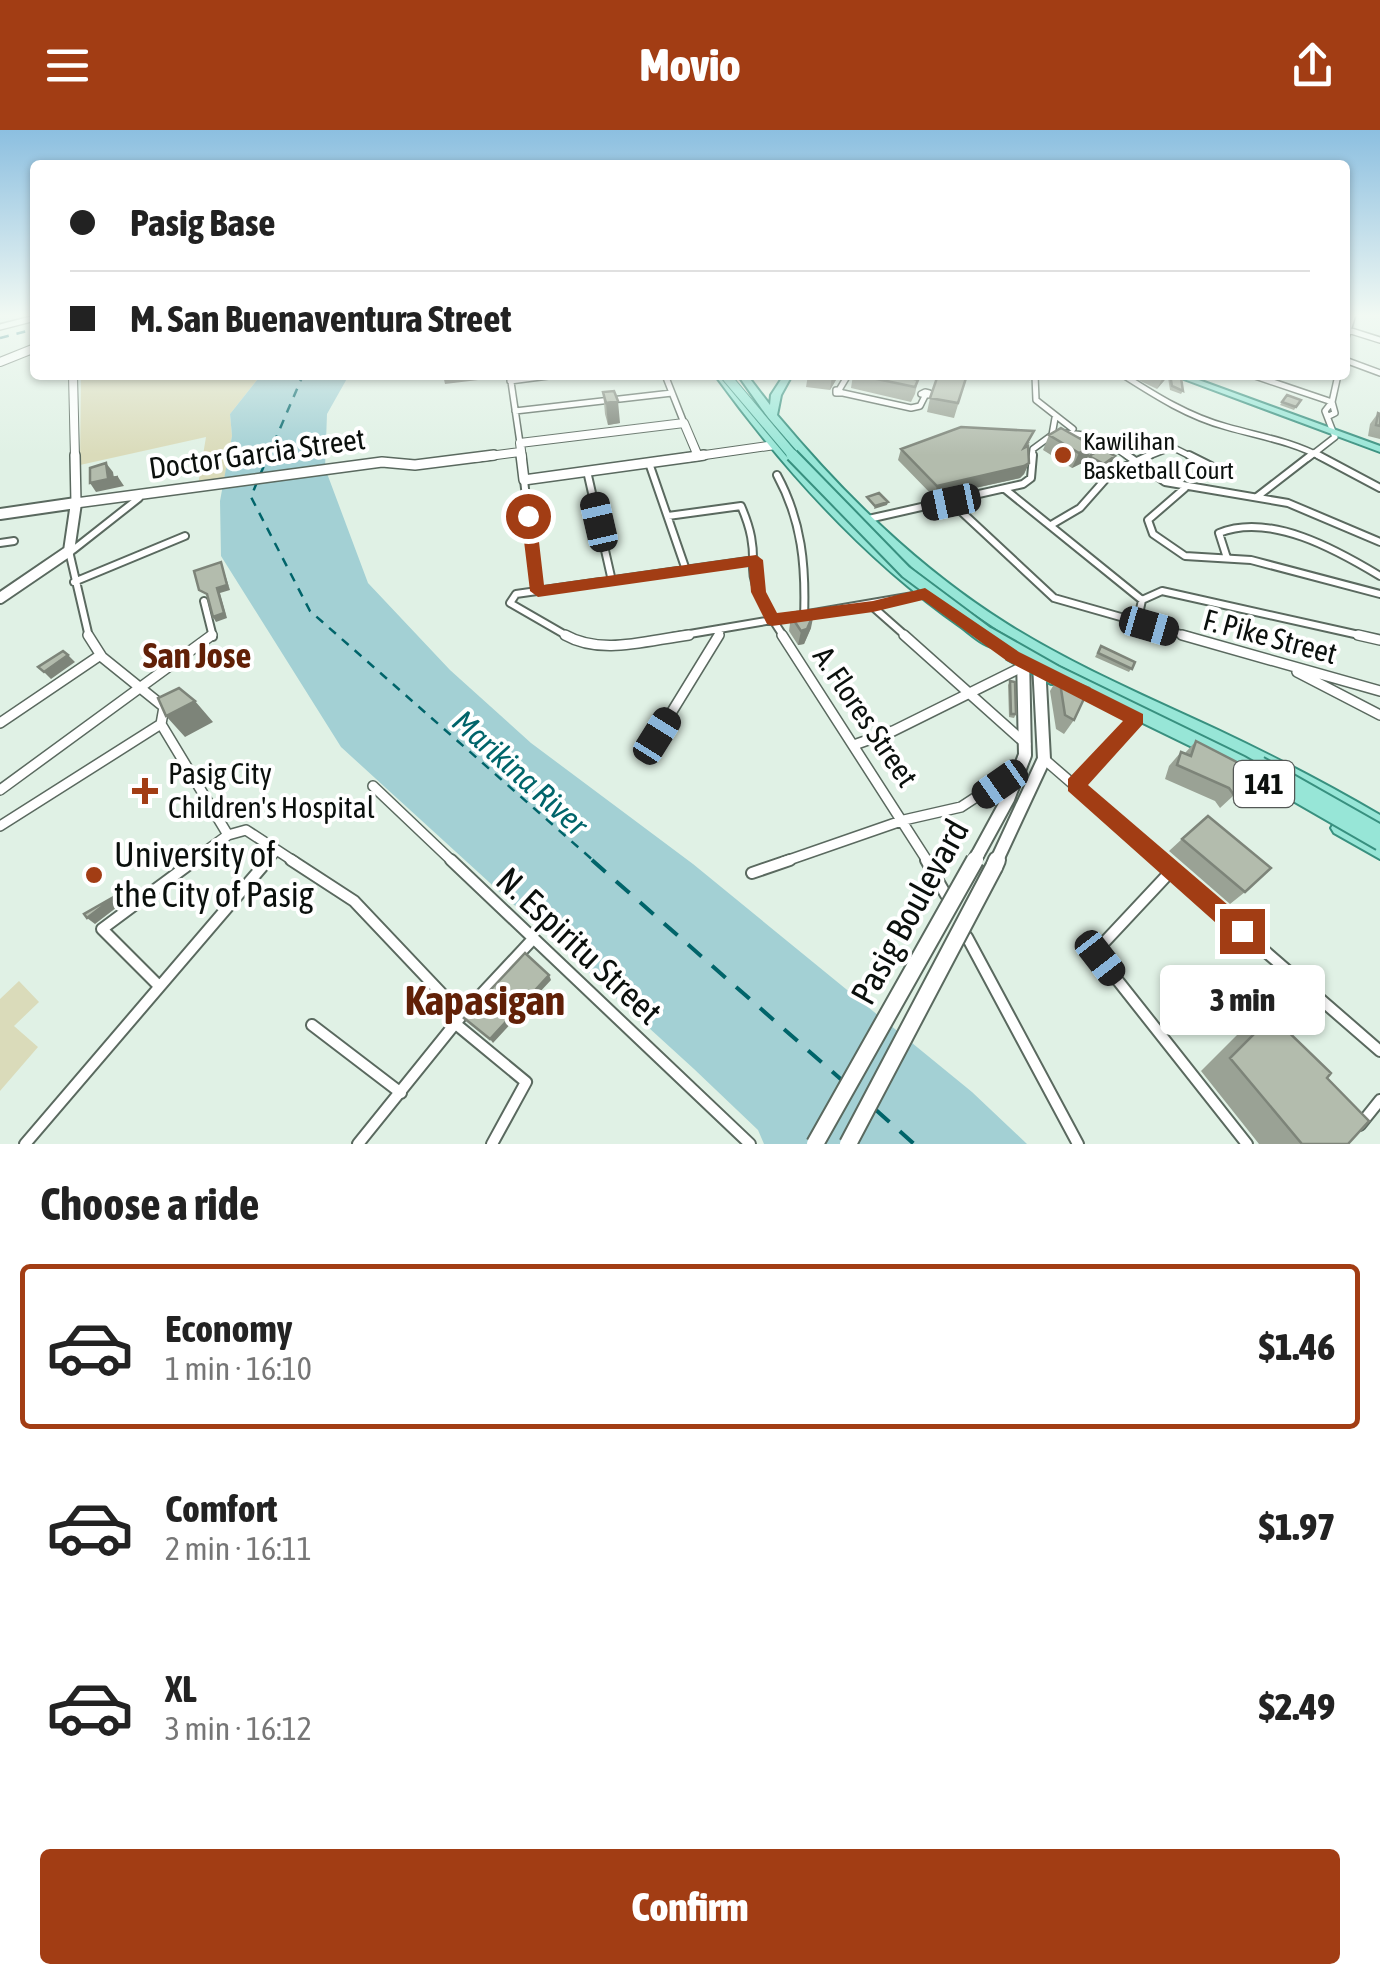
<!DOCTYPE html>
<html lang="en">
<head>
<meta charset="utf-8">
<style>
  body { margin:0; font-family:"Asap Condensed",sans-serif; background:#f2f2f2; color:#222; height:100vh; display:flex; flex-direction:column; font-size:38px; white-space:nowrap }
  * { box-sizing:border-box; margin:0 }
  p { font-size:32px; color:#767676 }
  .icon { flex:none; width:55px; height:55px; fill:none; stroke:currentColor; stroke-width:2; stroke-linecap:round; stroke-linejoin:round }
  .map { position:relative; height:1014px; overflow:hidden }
  .sheet { display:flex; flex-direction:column; background:#fff; flex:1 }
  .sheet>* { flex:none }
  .guide { position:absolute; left:30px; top:30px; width:1320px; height:220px; border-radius:10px; box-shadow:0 2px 8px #0004; display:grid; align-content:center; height:220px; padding:0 40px; background:#fff }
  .end { position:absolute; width:45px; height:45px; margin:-22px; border:12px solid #a23d14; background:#fff; box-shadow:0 0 0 5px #fff }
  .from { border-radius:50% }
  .bubble { position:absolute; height:70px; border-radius:10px; background:#fff; box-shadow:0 2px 8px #0004; font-size:32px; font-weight:800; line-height:70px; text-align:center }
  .car { position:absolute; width:30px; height:60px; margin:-30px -15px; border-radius:12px; box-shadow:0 0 8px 2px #0007; background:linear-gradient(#222 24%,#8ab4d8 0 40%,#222 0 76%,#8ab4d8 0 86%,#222 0) }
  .guide b { display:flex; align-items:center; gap:35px; height:95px; font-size:38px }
  .guide b+b { border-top:2px solid #e0e0e0 }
  .guide i { width:25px; height:25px; background:#222 }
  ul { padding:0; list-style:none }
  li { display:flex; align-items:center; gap:30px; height:165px; margin:0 20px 15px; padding:0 20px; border:5px solid transparent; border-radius:10px }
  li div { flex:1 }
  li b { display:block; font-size:38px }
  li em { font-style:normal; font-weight:800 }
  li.active { border-color:#a23d14 }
  li>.icon { width:90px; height:90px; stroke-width:1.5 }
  h2 { padding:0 40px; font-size:45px; line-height:120px }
  .button { display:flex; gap:20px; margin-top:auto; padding:20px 40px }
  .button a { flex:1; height:115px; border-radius:10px; background:#a23d14; color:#fff; font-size:40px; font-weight:800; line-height:115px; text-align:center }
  header { display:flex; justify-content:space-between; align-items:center; height:130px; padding:0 40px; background:#a23d14; color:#fff; font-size:45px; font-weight:800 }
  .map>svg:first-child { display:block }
  .green { fill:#dadbba }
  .water { fill:#a3d0d4 }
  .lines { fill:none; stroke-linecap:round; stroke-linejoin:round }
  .ferry-far1 { stroke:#00646a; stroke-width:2.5; stroke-dasharray:9 8; stroke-linecap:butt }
  .ferry { stroke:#00646a; stroke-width:4; stroke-dasharray:18 14; stroke-linecap:butt }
  .minor-far3-casing { stroke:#5a695f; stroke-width:8 }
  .minor-far2-casing { stroke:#5a695f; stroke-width:10 }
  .minor-far1-casing { stroke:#5a695f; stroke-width:12 }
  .minor-casing { stroke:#5a695f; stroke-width:14 }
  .tertiary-far1-casing { stroke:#5a695f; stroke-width:10 }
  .tertiary-casing { stroke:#5a695f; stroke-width:12 }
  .secondary-far2-casing { stroke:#5a695f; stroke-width:14 }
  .secondary-far1-casing { stroke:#5a695f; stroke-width:16 }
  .secondary-casing { stroke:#5a695f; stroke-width:20 }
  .primary-casing { stroke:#38907f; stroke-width:4 }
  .minor-far3 { stroke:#fff; stroke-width:5 }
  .minor-far2 { stroke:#fff; stroke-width:6 }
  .minor-far1 { stroke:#fff; stroke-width:9 }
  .minor { stroke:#fff; stroke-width:10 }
  .tertiary-far1 { stroke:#fff; stroke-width:8 }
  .tertiary { stroke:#fff; stroke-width:9 }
  .secondary-far2 { stroke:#fff; stroke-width:10 }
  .secondary-far1 { stroke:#fff; stroke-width:12 }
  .secondary { stroke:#fff; stroke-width:16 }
  .primary { fill:#97e6d7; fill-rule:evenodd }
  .secondary-bridge-far1-casing { stroke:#5a695f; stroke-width:16; stroke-linecap:butt }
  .secondary-bridge-casing { stroke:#5a695f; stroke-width:20; stroke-linecap:butt }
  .primary-bridge-far2-casing { stroke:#38907f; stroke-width:11; stroke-linecap:butt }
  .primary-bridge-far1-casing { stroke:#38907f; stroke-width:15; stroke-linecap:butt }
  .primary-bridge-casing { stroke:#38907f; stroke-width:18; stroke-linecap:butt }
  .secondary-bridge-far1 { stroke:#fff; stroke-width:12 }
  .secondary-bridge { stroke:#fff; stroke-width:16 }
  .primary-bridge-far2 { stroke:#97e6d7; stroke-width:9 }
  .primary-bridge-far1 { stroke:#97e6d7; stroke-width:11 }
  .primary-bridge { stroke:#97e6d7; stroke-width:14 }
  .wall { fill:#9aa295 }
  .shaded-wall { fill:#7d8479 }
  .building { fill:#b3bcad; stroke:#7d8479; stroke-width:2.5 }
  .route { fill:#a23d14 }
  .poi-dot { fill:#a23d14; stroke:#fff; stroke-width:4 }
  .labels { text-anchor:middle; stroke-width:8; stroke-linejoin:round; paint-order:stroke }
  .far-poi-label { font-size:25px; fill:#0b100d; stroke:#fff; text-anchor:start }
  .shield { fill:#fff; stroke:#545856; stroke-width:2.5 }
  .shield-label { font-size:28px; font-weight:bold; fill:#0b100d }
  .street-label { font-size:30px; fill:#0b100d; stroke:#fff }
  .poi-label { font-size:30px; fill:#0b100d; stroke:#fff; text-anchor:start }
  .water-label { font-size:32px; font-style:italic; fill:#00646a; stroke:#fff }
  .quarter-label { font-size:35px; font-weight:bold; fill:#612007; stroke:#fff }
  .near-poi-label { font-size:35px; fill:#0b100d; stroke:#fff; text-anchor:start }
  .near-street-label { font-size:35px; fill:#0b100d; stroke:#fff }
  .near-quarter-label { font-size:42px; font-weight:bold; fill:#612007; stroke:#fff }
</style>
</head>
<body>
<header><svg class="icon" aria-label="menu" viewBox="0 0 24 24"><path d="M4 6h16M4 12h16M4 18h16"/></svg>Movio<svg class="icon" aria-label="share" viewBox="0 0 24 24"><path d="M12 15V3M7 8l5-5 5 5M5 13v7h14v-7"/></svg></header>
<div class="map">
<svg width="1380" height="1014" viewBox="0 0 1380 1014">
  <rect width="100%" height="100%" fill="#e0f1e5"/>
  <path class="green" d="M81,245H261L230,284L232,306L224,351L198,355L206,307L80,335Z
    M19,851L39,872L14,896L38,917L0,961V869Z"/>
  <path class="water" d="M261,245H349L327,284L325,338L368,453L450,540L531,613L693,734L972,962L1027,1014H764L758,1000L694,939L341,617L221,426L220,371L232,306L230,284Z"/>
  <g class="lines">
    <path class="ferry-far1" d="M0,208L35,199
      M260,345L303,245
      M257,352L251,367L310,481L595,732"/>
    <path class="ferry" d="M592,730L844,952
      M876,980L914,1014"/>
    <g class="minor-far3-casing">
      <path id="minor-far3" d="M0,197L35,188
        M1345,199L1380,210
        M1345,211L1353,184
        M1345,230L1380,243
        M510,245L520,313
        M665,245L684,293
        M1035,245L1036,270L1073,299
        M1123,245C1156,266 1189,287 1227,297C1262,307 1291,311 1323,328
        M1252,245L1332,272
        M510,251L556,245
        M836,260H839L842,263H836Z
        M839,260L848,245
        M925,262L929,263V265L921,264Z
        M843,263L911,278L920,276L925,266
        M515,281L672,263
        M1329,286L1335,283L1332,272L1338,245
        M1059,303C1086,302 1108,312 1130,328
        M1032,328L1033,319L1052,305L1055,288
        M1144,328L1172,317L1194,328
        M1308,328L1335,307L1325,281L1332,272"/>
    </g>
    <g class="minor-far2-casing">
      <path id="minor-far2" d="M1127,325L1165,352L1288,373L1380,412
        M1189,325L1213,337
        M1318,325L1380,358
        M649,333L686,440
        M587,341L612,451
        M777,345C802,391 806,436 804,488
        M524,350L537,461
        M1185,358L1148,390L1153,404L1185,426L1251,430L1380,464
        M1006,360L1142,470
        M1258,366L1311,325
        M951,372L1054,468L1191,507
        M668,386L741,376C751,399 754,415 753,439C753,461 772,489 784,507
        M864,390L1023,354L1031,348L1033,325
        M1051,395L1080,378L1111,343L1150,325
        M0,413L14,411
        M73,420L139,368
        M69,421L89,507
        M1227,428L1219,403C1270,382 1337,420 1380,446
        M74,452L185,406
        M204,471L213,507
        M873,477L907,507
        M1132,484H1139L1142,470L1162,461L1368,507
        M569,507L510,473L516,464L755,430
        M672,507L925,464
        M717,507L722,499"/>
    </g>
    <g class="minor-far1-casing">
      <path id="minor-far1" d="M88,505L102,527L164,577L161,594
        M565,505C602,526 648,510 689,505
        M782,505L928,732
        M904,505L1026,614
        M1182,505L1380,561
        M1358,505L1380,510
        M1297,542L1380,585
        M0,593L99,526
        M161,594L228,705
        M657,606L719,505
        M854,615L893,601L1020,538
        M1044,629L1163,732
        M1075,655L1136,589
        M373,656L453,732
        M0,660L212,505
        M0,696L161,594
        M191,732L228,705L246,700L295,732
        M266,732L275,722
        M783,732L904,690L961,677L1016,641"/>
    </g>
    <g class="minor-casing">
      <path id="minor" d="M291,730L354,771L462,885
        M451,730L750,1014
        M926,730L946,765
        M1160,730L1380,921
        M1172,740L1098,819L1100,828L1247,1014
        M752,743L790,730
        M967,807L1078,1014
        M158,855L102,799L195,730
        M312,895L401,963
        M457,895L526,952L492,1014
        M1360,995L1380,970
        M25,1014L268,730
        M358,1014L462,885L532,810"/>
    </g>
    <g class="tertiary-far1-casing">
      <path id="tertiary-far1" d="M0,232L35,218
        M73,245L75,328
        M698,326L782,314
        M474,328L520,322
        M522,328L520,313L684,293L698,326
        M684,328L698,326"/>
    </g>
    <g class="tertiary-casing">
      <path id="tertiary" d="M75,325L76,373L382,332L415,335L494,325
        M521,325L524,350L698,326
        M698,326L704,325"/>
    </g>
    <g class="secondary-far2-casing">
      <path id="secondary-far2" d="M0,384L76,373L69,421L0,468"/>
    </g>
    <g class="secondary-far1-casing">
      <path id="secondary-far1" d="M978,724L1008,669L1025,625L1023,526
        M996,732L1044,629L1039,534"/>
    </g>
    <g class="secondary-casing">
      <path id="secondary" d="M994,737L997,730"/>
    </g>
    <g class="primary-casing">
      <path id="primary" d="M715,245H724C805,352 889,435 999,512L1001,515L999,518C986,519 972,505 961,497C864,429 784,340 715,245Z
        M738,245H747L770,275L771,265L784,245H792L781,265L777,285C844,365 918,438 1007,494C1074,536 1147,567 1218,600C1273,626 1327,654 1380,685V700L1294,651L1043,527L998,500L955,471L914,439L838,368L769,289Z
        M1173,245H1185L1380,316V322Z
        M1012,521L1061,546L1063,550L1061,554H1051L1007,529L1006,526L1007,523Z
        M1339,691L1380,714V729L1334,703L1331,698L1334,693Z"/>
    </g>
    <use href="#minor-far3" class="minor-far3"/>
    <use href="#minor-far2" class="minor-far2"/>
    <use href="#minor-far1" class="minor-far1"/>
    <use href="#minor" class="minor"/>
    <use href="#tertiary-far1" class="tertiary-far1"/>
    <use href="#tertiary" class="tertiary"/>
    <use href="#secondary-far2" class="secondary-far2"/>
    <use href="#secondary-far1" class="secondary-far1"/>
    <use href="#secondary" class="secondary"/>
    <use href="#primary" class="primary"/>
    <g class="secondary-bridge-far1-casing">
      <path id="secondary-bridge-far1" d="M973,732L978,724"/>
    </g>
    <g class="secondary-bridge-casing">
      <path id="secondary-bridge" d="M815,1014L975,730
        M848,1014L994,737"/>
    </g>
    <g class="primary-bridge-far2-casing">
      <path id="primary-bridge-far2" d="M725,245L795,328"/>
    </g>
    <g class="primary-bridge-far1-casing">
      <path id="primary-bridge-far1" d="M792,325L906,442L993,507"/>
    </g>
    <g class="primary-bridge-casing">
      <path id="primary-bridge" d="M989,505L1056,543L1241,633L1380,713
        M1260,634L1380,702"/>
    </g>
    <use href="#secondary-bridge-far1" class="secondary-bridge-far1"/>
    <use href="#secondary-bridge" class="secondary-bridge"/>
    <use href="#primary-bridge-far2" class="primary-bridge-far2"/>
    <use href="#primary-bridge-far1" class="primary-bridge-far1"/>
    <use href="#primary-bridge" class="primary-bridge"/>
  </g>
  <path class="wall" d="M808,245H839L830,260L806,257Z
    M853,245H900L918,250L915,264L911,272L851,258Z
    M967,245L954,288L927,282L930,268Z
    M1128,245H1169L1157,259Z
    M1170,245L1183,261L1181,264L1170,260L1168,248Z
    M603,262L620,293L608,295L605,284Z
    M1287,265L1301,270L1294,280L1280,275Z
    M1378,283L1380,284V309L1368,306L1370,294Z
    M1061,298L1086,331L1072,338L1043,320L1049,305Z
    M1030,312L1027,317L1029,333L1024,344L1020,348L934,367L898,330L901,319Z
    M1089,326L1111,333L1100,342L1086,333Z
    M791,486L811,498L804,514L798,515L789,501Z
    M1101,516L1135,532L1129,542L1095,527Z
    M1059,546L1074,590L1064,604L1056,599L1050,561Z
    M1010,551L1016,584L1014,588L1009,587L1008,555Z
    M1196,611L1258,643L1220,678L1215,671L1165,649L1169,636L1181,622L1185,623Z
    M1182,709L1245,762L1230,774L1169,721Z
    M1272,886L1348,1014H1259L1201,941L1241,901Z"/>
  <path class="shaded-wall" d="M443,245H503V247L445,254Z
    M832,245H839L830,260Z
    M1165,245H1169L1157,259L1163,247Z
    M618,271L620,293L608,295L606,273Z
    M1093,316L1086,331L1072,338L1079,323Z
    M1115,326L1111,333L1100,342L1104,334Z
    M106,333L113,342L114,348L118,347L124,356L96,362L90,353Z
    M1029,333L1024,344L1020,348L934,367L937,356Z
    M888,372L887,375L874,379L875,376Z
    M221,432L230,460L220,463L227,488L216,492L213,487Z
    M814,483L811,498L804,514L798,515L801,501Z
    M68,525L75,532L51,549L44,542Z
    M195,571L213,592L185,607L166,586Z
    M117,765L125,771L95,794L87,788Z
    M549,845L551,850L493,913L490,909Z"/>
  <path class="building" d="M858,245H900L918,250L915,257Z
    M938,245H967L958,273L930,268Z
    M1170,245L1181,248L1183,261L1172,256Z
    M614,261L618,271L606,273L603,262Z
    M1287,265L1301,270L1296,277L1282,272Z
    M1378,283L1380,284V296L1376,295Z
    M961,297L1034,301L1024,318L1028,316L1029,333L1024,336L937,356L901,319Z
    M1061,298L1093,316L1079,323L1049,305Z
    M1102,319L1115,326L1104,334L1089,326Z
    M106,333L108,348L118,347L90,353V338Z
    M879,363L888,372L875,376L867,367Z
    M221,432L227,455L217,458L224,483L213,487L207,464L199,460L194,441Z
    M814,483L807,499L801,501L791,486Z
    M1101,516L1135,532L1132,539L1098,523Z
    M63,521L68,525L44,542L38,537Z
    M1059,546L1089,558L1074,590L1065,585Z
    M1010,551L1015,552L1016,584H1011Z
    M179,558L195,571L166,586L158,568Z
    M1196,611L1258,643L1234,665L1229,658L1177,635L1181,622L1191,626Z
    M1208,686L1271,738L1245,762L1182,709Z
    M117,765L87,788L84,784Z
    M525,823L549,845L490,909L464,888Z
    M1272,886L1331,943L1327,948L1369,991L1348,1014H1302L1230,928Z"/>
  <linearGradient id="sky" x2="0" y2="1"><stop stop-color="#8cbfe0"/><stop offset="0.57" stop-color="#f1f9f3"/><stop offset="1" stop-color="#f1f9f3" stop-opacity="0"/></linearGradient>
  <rect width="1380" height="325" fill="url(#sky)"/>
  <path class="route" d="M528,382L536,386L544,455L756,425L763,430L766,462L777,483L873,471L925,458L1019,522L1143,584V594L1088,655L1249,793V809H1234L1068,661V649L1123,591L1007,531L923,470L873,482L772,496L767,494L751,462L749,437L538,467L530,461L521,386Z"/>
  <g class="poi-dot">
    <circle cx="1063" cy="325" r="10"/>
    <path d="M140 646h10v10h10v10h-10v10h-10v-10h-10v-10h10z"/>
    <circle cx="94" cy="745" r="10"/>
  </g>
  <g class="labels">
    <g class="far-poi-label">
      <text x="1083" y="320">Kawilihan<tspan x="1083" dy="29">Basketball Court</tspan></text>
    </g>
    <rect class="shield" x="1234" y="631" width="60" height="46" rx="8"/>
    <g class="shield-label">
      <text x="1264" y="664">141</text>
    </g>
    <g class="street-label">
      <text transform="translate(257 324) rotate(-8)" y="10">Doctor Garcia Street</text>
      <text transform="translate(1270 507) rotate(15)" y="10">F. Pike Street</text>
      <text transform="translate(865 587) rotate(56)" y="10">A. Flores Street</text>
    </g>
    <g class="poi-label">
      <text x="168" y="654">Pasig City<tspan x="168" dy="34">Children's Hospital</tspan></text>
    </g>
    <g class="water-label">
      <text transform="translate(520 643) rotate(42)" y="11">Marikina River</text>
    </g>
    <g class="quarter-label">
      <text x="197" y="538">San Jose</text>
    </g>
    <g class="near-poi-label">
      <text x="114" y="737">University of<tspan x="114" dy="40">the City of Pasig</tspan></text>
    </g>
    <g class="near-street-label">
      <text transform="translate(910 782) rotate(-61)" y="12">Pasig Boulevard</text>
      <text transform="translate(579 816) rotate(43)" y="12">N. Espiritu Street</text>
    </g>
    <g class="near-quarter-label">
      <text x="485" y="885">Kapasigan</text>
    </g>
  </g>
</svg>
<i class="end from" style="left:528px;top:386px"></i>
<i class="end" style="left:1242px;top:801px"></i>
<div class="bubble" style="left:1160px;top:835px;width:165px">3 min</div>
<i class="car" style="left:951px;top:372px;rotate:258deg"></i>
<i class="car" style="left:599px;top:392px;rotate:347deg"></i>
<i class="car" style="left:1149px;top:496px;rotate:106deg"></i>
<i class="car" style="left:657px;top:606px;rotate:32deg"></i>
<i class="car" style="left:1000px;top:654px;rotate:235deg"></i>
<i class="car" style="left:1100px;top:828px;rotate:142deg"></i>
<div class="guide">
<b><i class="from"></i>Pasig Base</b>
<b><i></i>M. San Buenaventura Street</b>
</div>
</div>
<section class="sheet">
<h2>Choose a ride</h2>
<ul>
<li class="active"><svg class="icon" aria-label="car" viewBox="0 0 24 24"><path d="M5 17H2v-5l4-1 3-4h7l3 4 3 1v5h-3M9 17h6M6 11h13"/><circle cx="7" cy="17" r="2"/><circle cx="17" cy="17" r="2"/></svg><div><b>Economy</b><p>1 min · 16:10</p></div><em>$1.46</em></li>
<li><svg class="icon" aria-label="car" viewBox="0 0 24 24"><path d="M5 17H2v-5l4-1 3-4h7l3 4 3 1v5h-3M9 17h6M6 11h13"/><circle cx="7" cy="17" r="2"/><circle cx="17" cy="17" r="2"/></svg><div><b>Comfort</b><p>2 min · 16:11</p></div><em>$1.97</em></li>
<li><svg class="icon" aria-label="car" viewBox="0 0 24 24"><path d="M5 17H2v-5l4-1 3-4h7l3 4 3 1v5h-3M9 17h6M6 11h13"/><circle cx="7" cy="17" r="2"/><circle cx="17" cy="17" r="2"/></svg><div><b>XL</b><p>3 min · 16:12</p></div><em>$2.49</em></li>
</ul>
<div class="button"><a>Confirm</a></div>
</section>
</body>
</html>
